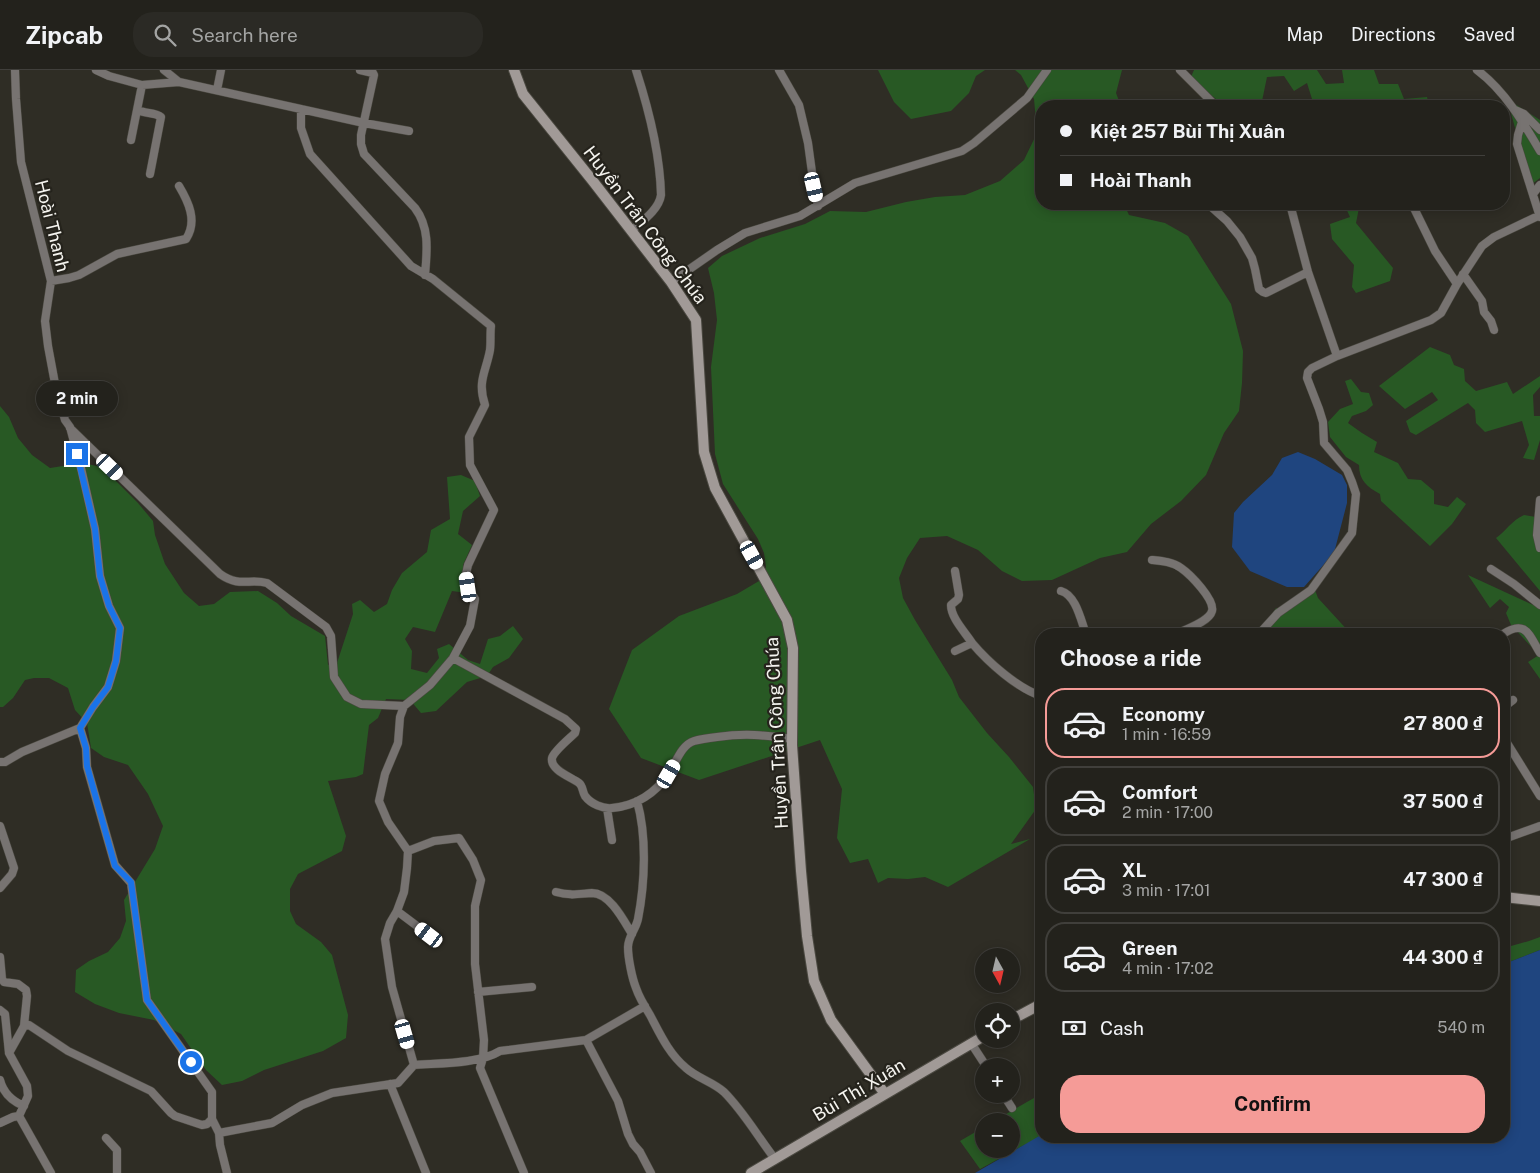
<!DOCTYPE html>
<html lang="en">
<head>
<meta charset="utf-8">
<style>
  body { margin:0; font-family:"Public Sans",sans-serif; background:#2b2a25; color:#f1f3f6; height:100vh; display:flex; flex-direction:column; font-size:19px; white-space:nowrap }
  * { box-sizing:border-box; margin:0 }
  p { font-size:16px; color:#a3a4a3 }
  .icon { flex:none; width:28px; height:28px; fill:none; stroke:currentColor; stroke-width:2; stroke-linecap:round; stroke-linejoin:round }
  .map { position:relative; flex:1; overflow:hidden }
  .sheet { position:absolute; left:1035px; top:558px; width:475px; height:515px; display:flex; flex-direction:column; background:#23221c; border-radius:20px; box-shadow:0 2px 12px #0003,0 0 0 1px #403f3b }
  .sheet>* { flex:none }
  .guide { position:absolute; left:1035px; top:30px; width:475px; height:110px; border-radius:20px; box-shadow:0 2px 12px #0003,0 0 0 1px #403f3b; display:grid; align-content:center; height:110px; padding:0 25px; background:#23221c }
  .needle { width:32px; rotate:172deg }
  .buttons { position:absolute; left:975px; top:878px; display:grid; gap:10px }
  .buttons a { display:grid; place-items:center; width:45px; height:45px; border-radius:50%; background:#23221c; box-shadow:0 2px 12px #0003,0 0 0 1px #403f3b; font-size:25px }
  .end { position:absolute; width:22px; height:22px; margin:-11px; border:6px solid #1a73e8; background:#fff; box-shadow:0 0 0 2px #fff }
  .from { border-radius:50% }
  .bubble { position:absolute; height:35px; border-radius:18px; background:#23221c; box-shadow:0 2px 12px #0003,0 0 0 1px #403f3b; font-size:16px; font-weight:700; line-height:35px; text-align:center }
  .car { position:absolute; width:15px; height:30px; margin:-15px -8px; border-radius:6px; box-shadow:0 0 4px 1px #0007; background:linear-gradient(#fff 24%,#345 0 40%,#fff 0 76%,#345 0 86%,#fff 0) }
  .guide b { display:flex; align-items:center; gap:18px; height:48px; font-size:19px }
  .guide b+b { border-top:1px solid #403f3b }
  .guide i { width:12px; height:12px; background:#f1f3f6 }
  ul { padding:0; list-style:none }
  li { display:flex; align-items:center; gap:15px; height:70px; margin:0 10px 8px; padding:0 15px; border:2px solid #403f3b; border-radius:20px }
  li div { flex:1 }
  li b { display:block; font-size:19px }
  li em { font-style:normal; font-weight:700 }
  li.current { border-color:#f59b97 }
  li>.icon { width:45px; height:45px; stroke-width:1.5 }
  h2 { padding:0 25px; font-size:22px; line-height:60px }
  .pay { display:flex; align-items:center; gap:12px; height:55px; padding:0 25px; font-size:19px }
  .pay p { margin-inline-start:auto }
  .action { display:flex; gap:10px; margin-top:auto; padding:10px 25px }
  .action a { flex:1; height:58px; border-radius:20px; background:#f59b97; color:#111; font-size:20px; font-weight:700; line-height:58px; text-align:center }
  header { display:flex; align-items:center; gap:30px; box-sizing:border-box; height:70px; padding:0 25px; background:#23221c; border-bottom:1px solid #403f3b }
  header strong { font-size:24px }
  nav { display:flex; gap:28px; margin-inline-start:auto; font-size:18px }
  .search { width:350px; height:45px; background:#2b2a25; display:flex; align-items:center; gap:12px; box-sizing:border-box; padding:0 18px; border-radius:20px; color:#a3a4a3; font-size:19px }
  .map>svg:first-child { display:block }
  .green { fill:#285924 }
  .water { fill:#1f457f }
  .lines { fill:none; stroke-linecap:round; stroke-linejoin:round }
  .street-casing { stroke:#4b4941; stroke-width:9 }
  .secondary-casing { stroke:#4b4941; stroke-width:12 }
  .street { stroke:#777371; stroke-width:8 }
  .secondary { stroke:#a19a97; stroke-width:10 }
  .route { stroke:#1a73e8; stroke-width:6 }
  .labels { text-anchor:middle; stroke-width:4.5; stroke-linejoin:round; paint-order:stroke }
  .street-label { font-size:18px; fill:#f5f4ef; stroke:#25231c }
</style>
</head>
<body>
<header>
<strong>Zipcab</strong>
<div class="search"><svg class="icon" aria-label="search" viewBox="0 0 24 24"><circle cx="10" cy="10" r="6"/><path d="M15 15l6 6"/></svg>Search here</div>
<nav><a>Map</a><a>Directions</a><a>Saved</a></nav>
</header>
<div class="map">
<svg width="1540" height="1103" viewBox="0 0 1540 1103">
  <rect width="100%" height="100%" fill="#2f2d25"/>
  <path class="green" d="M878,0H985L976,6L969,23L951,41L911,49L894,32Z
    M1015,0H1122L1116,23L1121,36H1041V134H1124L1129,145L1165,153L1188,166L1231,234L1243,281L1242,313L1239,341L1224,363L1206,405L1181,431L1151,454L1127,482L1100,488L1052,510L1022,511L1002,501L978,480L947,466L920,468L907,488L899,508L903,528L915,550L952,610L959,627L987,663L1009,687L1033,717L1036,739L1011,774L1030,769L948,817L925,807L908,809L888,808L878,813L868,789L850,793L837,768L842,719L820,670L699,710L641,688L609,639L632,580L679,546L737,524L759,511L766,497L764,483L758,469L723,414L715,384L711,297L717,250L714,223L708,198L722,186L760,168L805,154L830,141L866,142L906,132L935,127L965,125L1000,111L1024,90L1037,63L1034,29L1021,5Z
    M1194,0H1317L1326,14L1344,13L1342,0H1374L1379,14H1398L1404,29L1427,27L1429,36H1294L1299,29L1309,36L1312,29L1307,13L1294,21L1284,6L1267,7L1261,36H1225L1190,9Z
    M1507,29L1540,50V108L1531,115Z
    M1344,134H1356L1359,138L1356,153L1393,198L1390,211L1356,223L1352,217L1354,195L1332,169L1330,154L1350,147Z
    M1430,277L1450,285L1454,295L1464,299L1465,311L1476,321L1507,312L1513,324L1540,306V317L1533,325L1534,346H1540V370L1534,390L1523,388L1529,375L1522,351L1485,362L1476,353L1475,340L1468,333L1416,365L1410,362L1406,351L1438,330L1432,322L1405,339L1379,316Z
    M1351,309L1361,322L1369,323L1373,335L1366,341L1352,346L1348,353L1362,363L1377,372L1374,382L1398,393L1408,409L1421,410L1434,421V434L1448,437L1457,427L1466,434L1452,454L1430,476L1381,431L1380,424C1367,417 1359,410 1359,395L1346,387L1330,367L1328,352L1340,339L1353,334L1345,311Z
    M0,336L9,347L18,368L32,385L50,398L82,393L102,397L138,433L153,451L155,465L165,494L184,523L199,536L214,534L230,522L258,521L277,533L291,546L325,566L328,595L337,593L353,544L352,534L360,530L374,542L387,534L392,520L402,503L427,482L431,460L450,449L447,407L461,405L475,411L480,426L463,441L458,464L472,475L463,495L466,506L474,524L452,521L435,562L413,557L405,569L412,581L411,599L427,603L439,588L437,579L449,574L468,590L480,594L488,569L500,566L513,556L523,569L509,588L493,597L487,606L467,612L436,641L421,643L410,630L386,629L378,648L369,655L363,704L356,707L328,711L346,766L342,781L298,804L290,819V841L296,854L321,872L332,885L348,945L346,968L323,981L264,1000L242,1011L222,1015L206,1000L181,964L154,950L119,943L95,934L75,922L76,900L89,891L108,882L120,868L126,851L124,830L155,779L163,756L148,724L128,695L104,687L91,678L87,653L75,640L68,618L49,608H34L25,610L13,628L3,637H0Z
    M1524,445L1536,447L1540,477V521L1496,468C1506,461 1512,450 1524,445Z
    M1468,505L1533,535L1540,531V609L1528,592L1539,585L1511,555L1506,543L1509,537L1500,529L1490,538Z
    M1315,520L1318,528L1351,564H1258L1276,538H1284Z
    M1540,867V880L1504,894V878L1529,871Z
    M1041,1024V1066L980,1099L960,1071L984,1057V1079H1011V1051H994Z"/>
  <path class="water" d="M1298,382L1315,389L1342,405L1347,415V433L1334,483L1304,517H1287L1250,501L1232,477L1234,443L1243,432L1272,405L1282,388Z
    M1540,880V1103H975L1041,1065L1504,1066V894Z"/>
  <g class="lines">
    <g class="street-casing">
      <path id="street" d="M15,0L16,29L21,92L51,211L45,251L48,276L56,319L65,350L70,357L81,398L95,459L100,506L109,536L120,558L116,591L108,617L93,637L80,658
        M96,0L109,6L142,15L179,12
        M164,0L179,12L364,53L409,61
        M360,0L373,3L374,5L361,65V74L364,84L415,138C430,158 427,181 425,205
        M779,0L799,35L808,73L814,117L818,136
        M1180,0L1216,36
        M1477,0C1505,21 1523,52 1540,81
        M217,20L221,0
        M301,39V58L310,84L411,196L433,209L491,256C490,264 491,272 490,280C486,302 477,311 485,335L469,367L470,395L494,440L468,495L466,504L468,517L475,529L470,556L453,588L430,615L404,636L400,647L398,673L385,704L379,731L388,752L408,781L407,798L404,822L397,841L390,853L385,869L392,917L414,995
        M138,40C145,44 155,42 161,47L150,104
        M1515,40L1524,44L1540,60
        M1522,52L1518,65L1517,74L1540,147
        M131,70L142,15
        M1533,124L1540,115
        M1208,134L1227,151L1240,167L1252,188L1255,199L1259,219L1263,222L1266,223L1308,202
        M1290,134L1308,202L1337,286
        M1412,134L1435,181L1457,214
        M631,161C641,152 659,140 661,125C660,83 649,40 636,0
        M1463,204L1482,231L1484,242L1491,251L1494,260
        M51,211L69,208L79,205L117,184L186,169C198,151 188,131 179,116
        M671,212L717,180L745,163L800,146L855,113L962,81L974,73L1027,28L1047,0
        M70,358L220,504C240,518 249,508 267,513L326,557L331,566L334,607L347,627L361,634L404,636
        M1540,430L1537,465L1540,478
        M1152,490C1162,491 1173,492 1181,498C1191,505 1215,530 1212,541C1209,552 1186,559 1176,564
        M1491,499L1514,514L1540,535
        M955,501L959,525L958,529L951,535C951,548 965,562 972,573
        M1061,521C1076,525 1081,551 1086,564
        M1259,564L1278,543L1311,520L1352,463L1356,424L1352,412L1347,400L1324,373L1323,352L1319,339L1307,308L1308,302L1312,298L1337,286L1431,250L1441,243L1457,214L1482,176L1494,167L1540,145
        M1503,564C1526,549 1529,565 1540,583
        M955,581L972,573C988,592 1017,618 1041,626
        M453,588L565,649L576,659L575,663C570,668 554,681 552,688C550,700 571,707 579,713C583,716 582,721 585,726C591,734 603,739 612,738C636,736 656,723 669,703C676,693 681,675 694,671C701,669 709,668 717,667C746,663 763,665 792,669
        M1504,637L1513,630
        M80,658L86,678L87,697L115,795L131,813L147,930L212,1022V1049L219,1063L220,1075L227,1103
        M1504,668L1540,726
        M0,692H5L22,682L80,658
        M637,731C647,766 645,813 638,849C636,859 628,867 628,877C628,888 632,908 636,918C639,927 645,937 650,945C660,964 669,984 686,998C697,1008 713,1012 724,1022C744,1042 758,1067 775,1089
        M607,738L612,770
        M0,756L14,798L12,804L0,818
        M1504,769L1540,756
        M408,781L434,771L459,768L473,790L481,810L475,836V894L484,970L483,988L480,998L524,1103
        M556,822C570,826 578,824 592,823C610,823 624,851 632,864
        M397,841L429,865
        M0,887L2,909L4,912L18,914L26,920L27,926L24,956
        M478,922L532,917
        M0,940L5,944L9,983L27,1016L28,1026L19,1046L51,1103
        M586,970L618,1031L628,1064L633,1074L640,1082L651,1103
        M971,973L986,996
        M9,983L23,958L24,956L29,955L68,981L151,1021L171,1043L175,1046L202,1055L207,1054L212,1049
        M0,1010C3,1022 12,1031 24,1036
        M390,1014L426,1103
        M1003,1024L1012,1038
        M0,1053L13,1047L19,1046
        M219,1063L272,1053L302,1035L332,1023L398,1013L414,995C439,993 479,994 500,981L586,970L645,936
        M106,1068L117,1080V1103"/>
    </g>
    <g class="secondary-casing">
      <path id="secondary" d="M514,0L523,24L592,110L671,212L696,250L704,382L715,418L787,550L793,578L792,675L801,801L807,866L814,911L831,950L885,1024
        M1504,827L1540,831
        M1011,950L1041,934
        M751,1103L984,966"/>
    </g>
    <use href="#street" class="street"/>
    <use href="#secondary" class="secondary"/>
  </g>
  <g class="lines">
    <path class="route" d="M77,384L95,459L100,506L109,536L120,558L116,591L108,617L93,637L80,658L86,678L87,696L115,796L131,812L147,930L191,992"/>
  </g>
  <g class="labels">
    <g class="street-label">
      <text transform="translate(645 155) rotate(53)" y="6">Huyền Trân Công Chúa</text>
      <text transform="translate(52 156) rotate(76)" y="6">Hoài Thanh</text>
      <text transform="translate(777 663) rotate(-93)" y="6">Huyền Trân Công Chúa</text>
      <text transform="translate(859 1020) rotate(-31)" y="6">Bùi Thị Xuân</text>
    </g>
  </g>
</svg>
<div class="buttons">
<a><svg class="needle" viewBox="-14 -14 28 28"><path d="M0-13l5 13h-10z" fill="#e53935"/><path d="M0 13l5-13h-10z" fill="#a3a4a3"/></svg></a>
<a><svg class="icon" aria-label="locate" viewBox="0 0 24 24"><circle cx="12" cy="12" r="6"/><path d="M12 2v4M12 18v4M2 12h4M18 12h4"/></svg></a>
<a>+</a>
<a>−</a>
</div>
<i class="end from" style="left:191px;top:992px"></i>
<i class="end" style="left:77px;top:384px"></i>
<div class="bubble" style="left:36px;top:311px;width:82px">2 min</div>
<i class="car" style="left:814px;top:117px;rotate:167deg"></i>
<i class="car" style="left:110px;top:397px;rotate:134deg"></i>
<i class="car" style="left:752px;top:485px;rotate:151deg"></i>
<i class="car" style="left:468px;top:517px;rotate:352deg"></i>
<i class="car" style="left:669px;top:704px;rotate:30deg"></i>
<i class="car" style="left:429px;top:865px;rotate:307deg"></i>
<i class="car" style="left:405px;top:964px;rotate:164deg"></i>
<div class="guide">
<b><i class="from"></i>Kiệt 257 Bùi Thị Xuân</b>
<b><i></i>Hoài Thanh</b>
</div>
<section class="sheet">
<h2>Choose a ride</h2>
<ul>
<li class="current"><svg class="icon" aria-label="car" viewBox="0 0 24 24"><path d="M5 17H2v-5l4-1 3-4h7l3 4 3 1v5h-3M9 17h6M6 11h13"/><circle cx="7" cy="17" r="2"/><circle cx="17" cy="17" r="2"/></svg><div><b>Economy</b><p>1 min · 16:59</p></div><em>27 800 ₫</em></li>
<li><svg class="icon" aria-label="car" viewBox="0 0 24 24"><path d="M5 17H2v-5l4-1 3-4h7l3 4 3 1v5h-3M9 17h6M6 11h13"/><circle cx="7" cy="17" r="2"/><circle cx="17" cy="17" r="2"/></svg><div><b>Comfort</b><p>2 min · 17:00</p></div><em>37 500 ₫</em></li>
<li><svg class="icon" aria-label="car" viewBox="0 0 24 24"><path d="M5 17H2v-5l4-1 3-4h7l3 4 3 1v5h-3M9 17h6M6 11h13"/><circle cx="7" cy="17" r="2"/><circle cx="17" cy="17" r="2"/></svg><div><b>XL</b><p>3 min · 17:01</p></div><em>47 300 ₫</em></li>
<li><svg class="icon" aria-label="car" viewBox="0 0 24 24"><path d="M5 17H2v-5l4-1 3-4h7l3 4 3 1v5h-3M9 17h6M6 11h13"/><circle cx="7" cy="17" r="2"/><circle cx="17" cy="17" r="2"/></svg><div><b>Green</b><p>4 min · 17:02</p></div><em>44 300 ₫</em></li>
</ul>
<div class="pay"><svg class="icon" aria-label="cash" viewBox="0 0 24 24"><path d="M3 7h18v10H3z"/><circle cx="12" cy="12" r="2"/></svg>Cash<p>540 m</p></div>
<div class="action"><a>Confirm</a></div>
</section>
</div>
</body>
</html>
